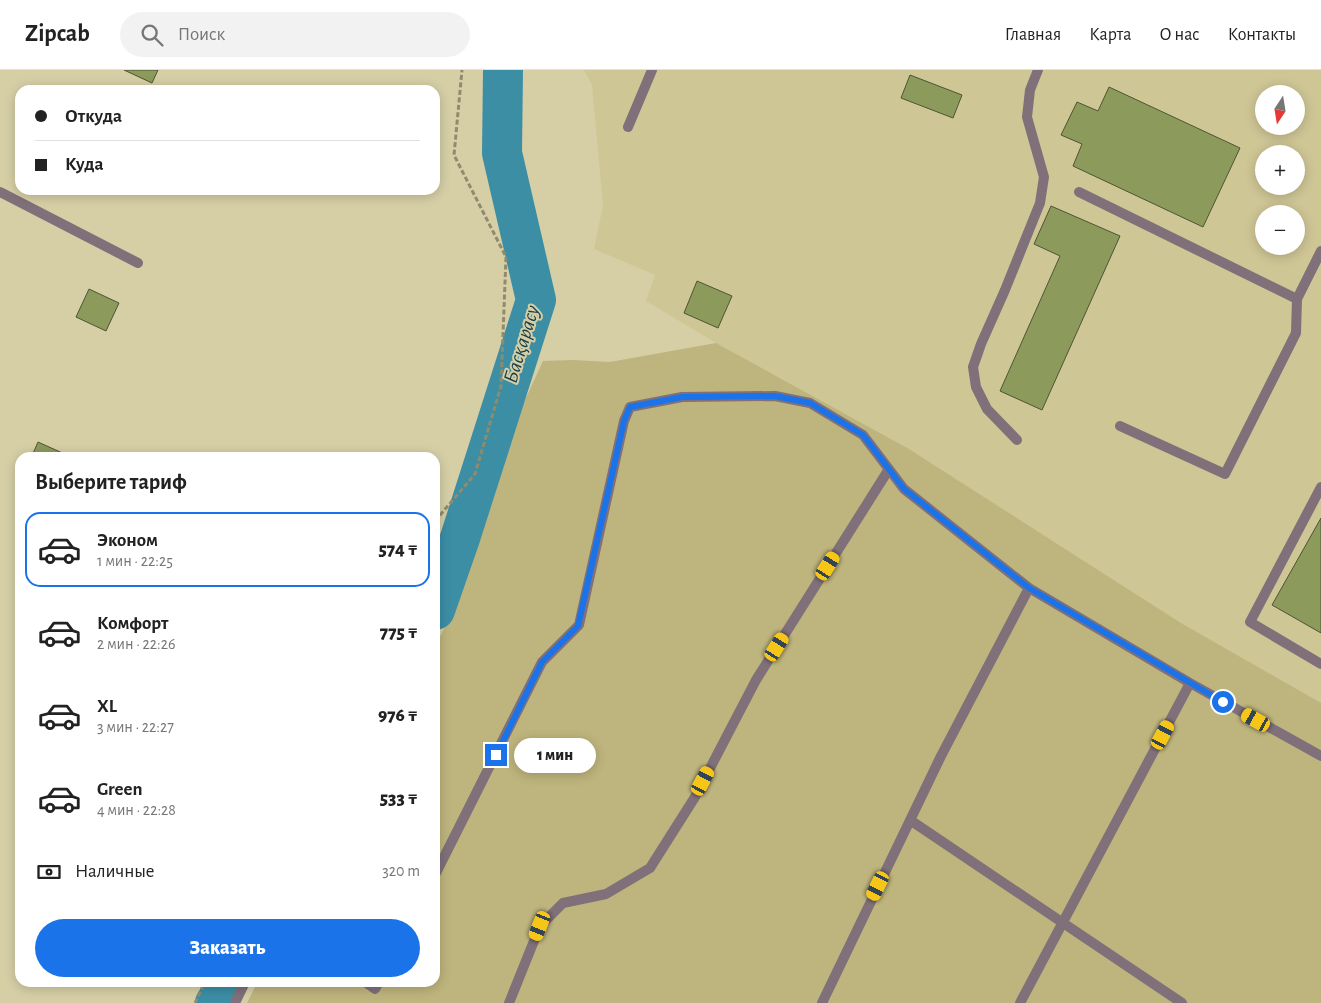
<!DOCTYPE html>
<html lang="ru">
<head>
<meta charset="utf-8">
<style>
  body { margin:0; font-family:"Alegreya Sans",sans-serif; background:#f2f2f2; color:#222; height:100vh; display:flex; flex-direction:column; font-size:19px; white-space:nowrap }
  * { box-sizing:border-box; margin:0 }
  p { font-size:16px; color:#767676 }
  .icon { flex:none; width:28px; height:28px; fill:none; stroke:currentColor; stroke-width:2; stroke-linecap:round; stroke-linejoin:round }
  .map { position:relative; flex:1; overflow:hidden }
  .sheet { position:absolute; left:15px; top:382px; width:425px; height:535px; display:flex; flex-direction:column; background:#fff; border-radius:15px; box-shadow:0 2px 12px #0003 }
  .sheet>* { flex:none }
  .banner { position:absolute; left:15px; top:15px; width:425px; height:110px; border-radius:15px; box-shadow:0 2px 12px #0003; display:grid; align-content:center; height:110px; padding:0 20px; background:#fff }
  .needle { width:32px; rotate:192deg }
  .tools { position:absolute; left:1255px; top:15px; display:grid; gap:10px }
  .tools a { display:grid; place-items:center; width:50px; height:50px; border-radius:50%; background:#fff; box-shadow:0 2px 12px #0003; font-size:25px }
  .end { position:absolute; width:22px; height:22px; margin:-11px; border:6px solid #1a73e8; background:#fff; box-shadow:0 0 0 2px #fff }
  .from { border-radius:50% }
  .bubble { position:absolute; height:35px; border-radius:18px; background:#fff; box-shadow:0 2px 12px #0003; font-size:16px; font-weight:800; line-height:35px; text-align:center }
  .car { position:absolute; width:15px; height:30px; margin:-15px -8px; border-radius:6px; box-shadow:0 0 4px 1px #0007; background:linear-gradient(#f5c518 24%,#345 0 40%,#f5c518 0 76%,#345 0 86%,#f5c518 0) }
  .banner b { display:flex; align-items:center; gap:18px; height:48px; font-size:19px }
  .banner b+b { border-top:1px solid #e0e0e0 }
  .banner i { width:12px; height:12px; background:#222 }
  ul { padding:0; list-style:none }
  li { display:flex; align-items:center; gap:15px; height:75px; margin:0 10px 8px; padding:0 10px; border:2px solid transparent; border-radius:15px }
  li div { flex:1 }
  li b { display:block; font-size:19px }
  li em { font-style:normal; font-weight:800 }
  li.on { border-color:#1a73e8 }
  li>.icon { width:45px; height:45px; stroke-width:1.5 }
  h2 { padding:0 20px; font-size:22px; line-height:60px }
  .pay { display:flex; align-items:center; gap:12px; height:55px; padding:0 20px; font-size:19px }
  .pay p { margin-inline-start:auto }
  .cta { display:flex; gap:10px; margin-top:auto; padding:10px 20px }
  .cta a { flex:1; height:58px; border-radius:30px; background:#1a73e8; color:#fff; font-size:20px; font-weight:800; line-height:58px; text-align:center }
  header { display:flex; align-items:center; gap:30px; box-sizing:border-box; height:70px; padding:0 25px; background:#fff; border-bottom:1px solid #e0e0e0 }
  header strong { font-size:24px }
  nav { display:flex; gap:28px; margin-inline-start:auto; font-size:18px }
  .search { width:350px; height:45px; background:#f2f2f2; display:flex; align-items:center; gap:12px; box-sizing:border-box; padding:0 18px; border-radius:28px; color:#767676; font-size:19px }
  .map>svg:first-child { display:block }
  .built { fill:#cfc696; fill-rule:evenodd }
  .green { fill:#beb47d }
  .lines { fill:none; stroke-linecap:round; stroke-linejoin:round }
  .river { stroke:#3c8ea5; stroke-width:40 }
  .building { fill:#8c9a5c; stroke:#4d5532 }
  .path { stroke:#908b6d; stroke-width:3; stroke-dasharray:5 2.5; stroke-linecap:butt }
  .service { stroke:#7f707a; stroke-width:10 }
  .minor { stroke:#7f707a; stroke-width:10 }
  .route { stroke:#1a73e8; stroke-width:6 }
  .labels { text-anchor:middle; stroke-width:4; stroke-linejoin:round; paint-order:stroke }
  .water-label { font-size:21px; font-style:italic; fill:#183e48; stroke:#d6cfa6 }
</style>
</head>
<body>
<header>
<strong>Zipcab</strong>
<div class="search"><svg class="icon" aria-label="search" viewBox="0 0 24 24"><circle cx="10" cy="10" r="6"/><path d="M15 15l6 6"/></svg>Поиск</div>
<nav><a>Главная</a><a>Карта</a><a>О нас</a><a>Контакты</a></nav>
</header>
<div class="map">
<svg width="1321" height="933" viewBox="0 0 1321 933">
  <rect width="100%" height="100%" fill="#d6cfa6"/>
  <path class="built" d="M584,0H1321V633L1181,553L909,379L716,273L646,231L655,205L594,179L603,135L592,15ZM1264,24H1296V56H1264ZM1264,84H1296V116H1264ZM1264,144H1296V176H1264Z"/>
  <path class="green" d="M716,273L909,379L1181,553L1321,633V933H247L257,913L435,912V577L458,530L487,432L525,330L543,291L573,290L610,292Z"/>
  <g class="lines">
    <path class="river" d="M435,540L460,468L536,230L502,83L503,0
      M215,933L228,912"/>
  </g>
  <path class="building" d="M124,0H158L152,13Z
    M910,5L962,25L953,48L901,28Z
    M1109,17L1240,78L1203,157L1073,96L1082,74L1061,65L1077,32L1098,41Z
    M1051,136L1120,166L1042,340L1000,321L1060,186L1034,174Z
    M697,211L732,226L718,258L684,243Z
    M89,219L119,233L106,261L76,247Z
    M38,372L69,386L68,388H31Z
    M1321,448V563L1272,535Z"/>
  <g class="lines">
    <path class="path" d="M435,451L475,404L501,316L506,187L454,85L462,0
      M195,933L205,912"/>
    <path class="service" d="M628,57L652,0
      M1079,122L1297,229
      M1120,356L1225,404L1296,263L1297,229L1321,181
      M1017,370L987,339L976,317L973,297L981,274L1005,220L1040,133L1044,107L1027,47L1030,20L1038,0
      M1321,417L1250,552L1321,594
      M910,750L1182,933
      M435,805L542,592L579,555L624,351L630,337L682,327L775,326L810,333L863,365L904,419L1029,518
      M365,912L375,919L379,912
      M235,933L245,912
      M509,933L540,856L563,833L606,824L650,798L695,727L756,610L889,399
      M822,933L941,686L1029,518L1190,613L1321,686
      M1020,933L1190,613"/>
    <path class="minor" d="M0,122L138,193"/>
  </g>
  <g class="lines">
    <path class="route" d="M496,685L542,592L578,556L624,351L630,337L682,327L775,326L810,333L863,365L904,419L1029,518L1223,632"/>
  </g>
  <g class="labels">
    <g class="water-label">
      <text transform="translate(521 274) rotate(-73)" y="7">Басқарасу</text>
    </g>
  </g>
</svg>
<div class="tools">
<a><svg class="needle" viewBox="-14 -14 28 28"><path d="M0-13l5 13h-10z" fill="#e53935"/><path d="M0 13l5-13h-10z" fill="#767676"/></svg></a>
<a>+</a>
<a>−</a>
</div>
<i class="end from" style="left:1223px;top:632px"></i>
<i class="end" style="left:496px;top:685px"></i>
<div class="bubble" style="left:514px;top:668px;width:82px">1 мин</div>
<i class="car" style="left:828px;top:496px;rotate:32deg"></i>
<i class="car" style="left:777px;top:577px;rotate:32deg"></i>
<i class="car" style="left:1256px;top:650px;rotate:299deg"></i>
<i class="car" style="left:1163px;top:665px;rotate:28deg"></i>
<i class="car" style="left:703px;top:711px;rotate:28deg"></i>
<i class="car" style="left:878px;top:816px;rotate:206deg"></i>
<i class="car" style="left:540px;top:856px;rotate:202deg"></i>
<div class="banner">
<b><i class="from"></i>Откуда</b>
<b><i></i>Куда</b>
</div>
<section class="sheet">
<h2>Выберите тариф</h2>
<ul>
<li class="on"><svg class="icon" aria-label="car" viewBox="0 0 24 24"><path d="M5 17H2v-5l4-1 3-4h7l3 4 3 1v5h-3M9 17h6M6 11h13"/><circle cx="7" cy="17" r="2"/><circle cx="17" cy="17" r="2"/></svg><div><b>Эконом</b><p>1 мин · 22:25</p></div><em>574 ₸</em></li>
<li><svg class="icon" aria-label="car" viewBox="0 0 24 24"><path d="M5 17H2v-5l4-1 3-4h7l3 4 3 1v5h-3M9 17h6M6 11h13"/><circle cx="7" cy="17" r="2"/><circle cx="17" cy="17" r="2"/></svg><div><b>Комфорт</b><p>2 мин · 22:26</p></div><em>775 ₸</em></li>
<li><svg class="icon" aria-label="car" viewBox="0 0 24 24"><path d="M5 17H2v-5l4-1 3-4h7l3 4 3 1v5h-3M9 17h6M6 11h13"/><circle cx="7" cy="17" r="2"/><circle cx="17" cy="17" r="2"/></svg><div><b>XL</b><p>3 мин · 22:27</p></div><em>976 ₸</em></li>
<li><svg class="icon" aria-label="car" viewBox="0 0 24 24"><path d="M5 17H2v-5l4-1 3-4h7l3 4 3 1v5h-3M9 17h6M6 11h13"/><circle cx="7" cy="17" r="2"/><circle cx="17" cy="17" r="2"/></svg><div><b>Green</b><p>4 мин · 22:28</p></div><em>533 ₸</em></li>
</ul>
<div class="pay"><svg class="icon" aria-label="cash" viewBox="0 0 24 24"><path d="M3 7h18v10H3z"/><circle cx="12" cy="12" r="2"/></svg>Наличные<p>320 m</p></div>
<div class="cta"><a>Заказать</a></div>
</section>
</div>
</body>
</html>
